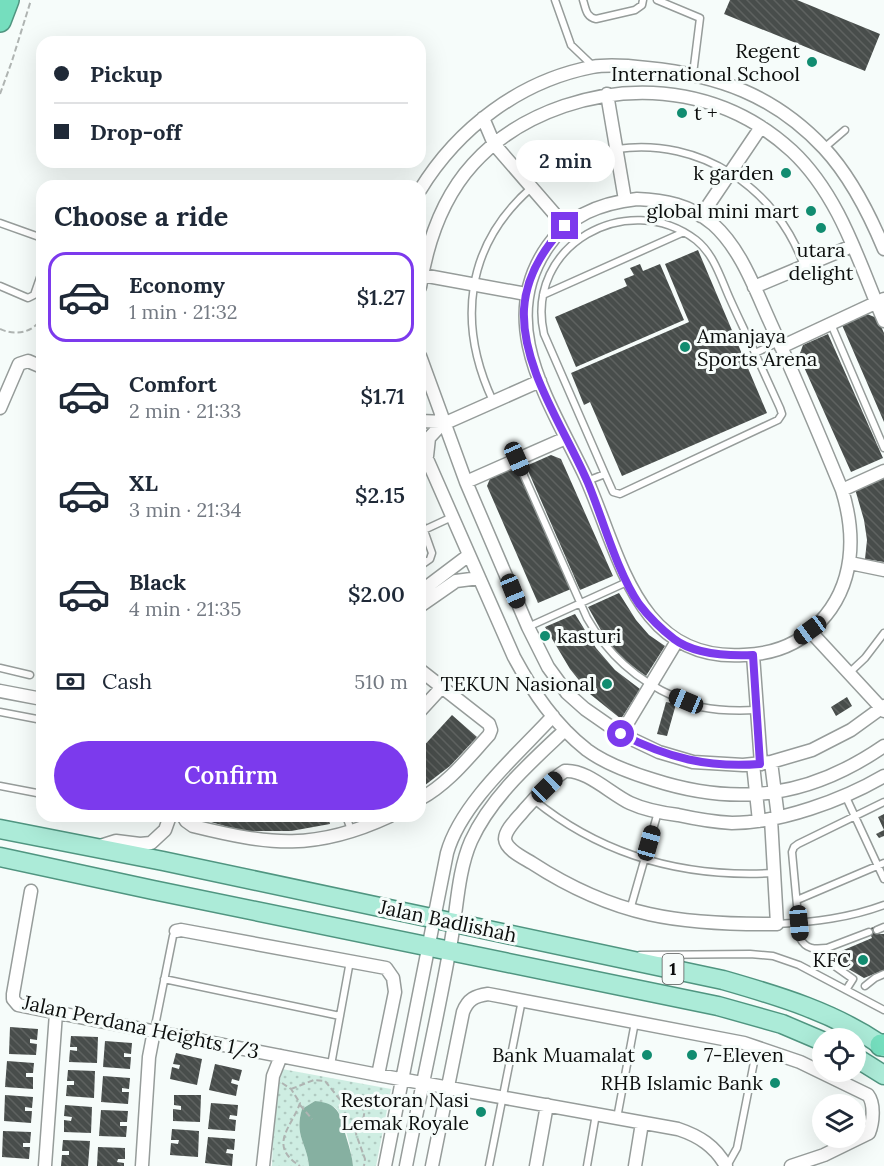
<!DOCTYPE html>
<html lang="en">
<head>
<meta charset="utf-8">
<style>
  body { margin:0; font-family:Lora,serif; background:#f6f6f7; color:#1f2937; height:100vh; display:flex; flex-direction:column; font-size:22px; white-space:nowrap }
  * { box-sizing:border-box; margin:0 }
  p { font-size:20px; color:#747a83 }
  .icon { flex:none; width:33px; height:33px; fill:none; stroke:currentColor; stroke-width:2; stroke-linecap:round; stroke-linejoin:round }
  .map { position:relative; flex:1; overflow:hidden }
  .sheet { position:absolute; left:36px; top:180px; width:390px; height:642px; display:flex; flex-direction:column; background:#fff; border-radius:18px; box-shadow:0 6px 24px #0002 }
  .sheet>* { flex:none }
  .top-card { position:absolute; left:36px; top:36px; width:390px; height:132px; border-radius:18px; box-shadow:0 6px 24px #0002; display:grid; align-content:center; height:132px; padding:0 18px; background:#fff }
  .fabs { position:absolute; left:812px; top:1028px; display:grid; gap:12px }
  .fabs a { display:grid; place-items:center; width:54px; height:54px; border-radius:50%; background:#fff; box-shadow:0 6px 24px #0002; font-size:30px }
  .end { position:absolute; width:27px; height:27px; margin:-14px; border:8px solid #7c3aed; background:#fff; box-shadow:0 0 0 3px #fff }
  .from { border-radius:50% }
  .bubble { position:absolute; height:42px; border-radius:21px; background:#fff; box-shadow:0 6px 24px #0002; font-size:20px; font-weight:600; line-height:42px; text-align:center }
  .car { position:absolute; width:18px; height:36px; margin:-18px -9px; border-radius:8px; box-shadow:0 0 4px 2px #0007; background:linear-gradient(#222 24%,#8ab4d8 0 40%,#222 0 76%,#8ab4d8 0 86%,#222 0) }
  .top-card b { display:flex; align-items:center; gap:21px; height:57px; font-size:22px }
  .top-card b+b { border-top:2px solid #e0e1e3 }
  .top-card i { width:15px; height:15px; background:#1f2937 }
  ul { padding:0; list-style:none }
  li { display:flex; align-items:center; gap:18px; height:90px; margin:0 12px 9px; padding:0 6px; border:3px solid transparent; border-radius:18px }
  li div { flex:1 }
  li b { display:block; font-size:22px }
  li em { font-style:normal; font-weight:600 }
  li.on { border-color:#7c3aed }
  li>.icon { width:54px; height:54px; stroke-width:1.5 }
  h2 { padding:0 18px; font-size:27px; line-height:72px }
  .pay { display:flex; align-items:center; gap:15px; height:66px; padding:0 18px; font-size:22px }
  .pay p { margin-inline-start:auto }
  .action { display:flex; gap:12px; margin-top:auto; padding:12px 18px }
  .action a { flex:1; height:69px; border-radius:36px; background:#7c3aed; color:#fff; font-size:24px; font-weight:600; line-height:69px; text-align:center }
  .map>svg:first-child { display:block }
  .grass { fill:url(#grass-dots) }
  .water { fill:#86b0a1 }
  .building { fill:url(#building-back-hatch) }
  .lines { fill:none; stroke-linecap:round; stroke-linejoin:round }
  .lane-casing { stroke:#969c9a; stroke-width:9 }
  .street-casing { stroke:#969c9a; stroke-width:15 }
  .primary-casing { stroke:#509580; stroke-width:21 }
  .highway-casing { stroke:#509580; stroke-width:24 }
  .path { stroke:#afb4b2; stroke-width:2; stroke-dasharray:6 3; stroke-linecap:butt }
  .lane { stroke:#fff; stroke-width:6 }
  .street { stroke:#fff; stroke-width:12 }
  .primary { stroke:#acebd8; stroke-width:18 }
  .highway { stroke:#75debe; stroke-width:21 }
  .route { stroke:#7c3aed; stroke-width:8 }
  .poi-dot { fill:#118c70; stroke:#f6fcfa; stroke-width:2 }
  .labels { text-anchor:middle; stroke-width:6; stroke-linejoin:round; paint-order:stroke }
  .shield { fill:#f6fcfa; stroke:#525554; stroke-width:1.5 }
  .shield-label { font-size:18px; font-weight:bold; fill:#0c0e0d }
  .poi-label { font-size:20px; fill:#0c0e0d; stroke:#f6fcfa; text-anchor:end }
  .street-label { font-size:20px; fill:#0c0e0d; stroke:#f6fcfa }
</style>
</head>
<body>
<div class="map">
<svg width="884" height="1166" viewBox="0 0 884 1166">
  <defs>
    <pattern id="grass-dots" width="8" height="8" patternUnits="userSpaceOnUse" patternTransform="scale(1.5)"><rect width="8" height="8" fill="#ceede2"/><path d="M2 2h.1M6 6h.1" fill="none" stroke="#b0cac1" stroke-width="1.8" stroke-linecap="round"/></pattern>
    <pattern id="building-back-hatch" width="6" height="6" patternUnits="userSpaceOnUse" patternTransform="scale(1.5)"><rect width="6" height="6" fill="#484d4b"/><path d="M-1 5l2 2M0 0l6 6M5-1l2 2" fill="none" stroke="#5e6260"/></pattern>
  </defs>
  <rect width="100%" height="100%" fill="#f6fcfa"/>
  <path class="grass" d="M282,1069L391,1089L376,1166H353C352,1154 344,1113 334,1107C329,1104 321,1103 315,1101L302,1109C294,1136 307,1143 309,1166H272L274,1113Z"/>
  <path class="water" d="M315,1101C338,1103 340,1113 345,1133C348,1144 352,1154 353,1166H309C307,1143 294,1136 302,1109Z"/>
  <path class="building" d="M730,0H797L880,34L865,71L724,14Z
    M698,250L767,413L622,476L590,402L584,405L571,373L689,322L665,264Z
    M640,264L643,271L660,264L684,320L576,367L555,317L627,286L624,279L634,275L630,268Z
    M867,314L877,318L884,333V422L842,325Z
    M828,334L883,458L851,472L799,356L803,345Z
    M551,455L561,459L613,576L580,590L526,466Z
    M516,465L571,589L538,603L487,486L491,476Z
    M884,476V562L865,559L867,540L864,520L855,489Z
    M619,593L636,620L649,635L665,646L646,676L625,661L607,641L588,607Z
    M575,614L596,648L615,670L640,689L621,719L590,694L570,669L545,627Z
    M847,697L852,706L836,716L831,707Z
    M666,702L676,704L667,736L657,734Z
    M452,715L477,737L450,766L420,789V750Z
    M884,814V836L879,838L876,834L884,830L878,817Z
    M190,816H328L330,824L291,831H242Z
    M876,926L879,934H884V970L864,978L845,967L839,952L872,938L868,929Z
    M10,1027L38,1029L37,1040L30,1039V1043L37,1044L36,1055L9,1054Z
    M71,1036L98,1037L97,1063L69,1062L70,1050L77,1051V1047H70Z
    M105,1041L132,1043L131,1054L124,1053V1057H131L130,1069L103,1067Z
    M176,1053L202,1059L197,1085L170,1079L172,1067L179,1069L180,1065L173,1064Z
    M7,1061L34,1063L33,1073H26V1077H33V1089L5,1087Z
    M215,1064L242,1070L239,1081L232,1079L231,1083L238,1085L236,1096L209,1090Z
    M68,1070L95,1071L94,1098L66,1096L67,1085H74V1081H67Z
    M103,1076L130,1078L129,1089L122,1088V1092H129L128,1104L101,1102Z
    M5,1095L33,1097L32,1108L25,1107V1111H32L31,1123L4,1121Z
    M174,1095H201L200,1122L173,1121V1109L181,1110V1106L174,1105Z
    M211,1103L238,1105L237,1116L230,1115L229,1119L236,1120L235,1131L208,1129Z
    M65,1105L92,1107L91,1133L64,1132V1120L71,1121L72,1117L64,1116Z
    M101,1110L128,1111L127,1122H120V1126H127L126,1137L99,1136Z
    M172,1129L199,1131L198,1157L170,1155L171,1143L178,1144L179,1140H171Z
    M3,1131L31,1132L30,1143H23V1147H30L29,1159L2,1157Z
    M208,1137L235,1139L234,1150L227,1149L226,1153L233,1154L232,1166L205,1163Z
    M63,1140L90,1141L88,1166H61L62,1155H69V1151H62Z
    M98,1147L125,1148V1159H118L117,1162L124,1163V1166H97Z"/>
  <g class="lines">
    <g class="lane-casing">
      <path id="lane" d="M555,0L571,45L594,67
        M583,0C586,9 586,17 596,19L635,10L642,5L643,0
        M657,0L700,18L693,74
        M824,148L845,130
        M617,149C700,137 777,188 804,266
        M0,223L42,238
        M0,286L28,298L34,295L42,272
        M543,295L684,232
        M831,324L884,448
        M493,401C457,324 465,246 531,188
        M517,460L587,618C608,655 636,680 675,697C683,700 692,705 701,707C720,711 738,711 757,710
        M605,474L544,334C524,245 628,188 696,240C714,254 721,279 730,299C738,317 747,335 755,353L779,342
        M587,481L605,474L613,492L620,494L778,420L782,414L780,408L755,353
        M420,519L432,553L430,559L420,566
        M424,530L452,517
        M528,627L627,582
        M0,668L30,675
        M849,673L865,658L884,633
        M0,712L42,720
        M0,786L42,794
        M845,795L884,879
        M534,800C603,856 685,878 774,873
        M346,816L351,830
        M797,900L884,863
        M630,910L658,812
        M777,924C814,922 849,918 884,905
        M877,930L884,927
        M827,948L869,932
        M640,955L750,954L773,956L799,965L884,1010
        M164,979L340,1016
        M865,986L875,978L884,974
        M846,990L853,979L836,967L827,948C815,949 806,950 800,938L792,852L794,847L798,844L884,802
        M154,1031L173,936L176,931
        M331,1065L350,961
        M617,1118L635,1022
        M489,1166L522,1000
        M587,1166L596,1114
        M727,1166L737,1148L757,1047"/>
    </g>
    <g class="street-casing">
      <path id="street" d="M607,94L625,200
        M483,118L494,144L565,226
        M420,190C458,128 520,81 592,67C609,64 630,66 647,68C718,75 774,95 824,148C851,177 869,213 884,249
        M637,199C665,200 690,205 713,224C741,249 755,289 770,322C795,377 819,434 842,490C856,535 855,585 820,622C800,644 773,654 744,655C636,662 620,554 586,478C552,405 493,324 548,246C569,215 601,203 637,199Z
        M701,216L761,127
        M422,275L526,294
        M420,287C427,243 443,197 473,164C498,136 529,118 564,106C644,79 729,93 792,151C840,196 859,263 884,321
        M754,287L852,246
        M781,347L884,299
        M420,356L466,482L528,627L548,667L567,693L585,709L621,734L659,752L693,762L743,765L771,762L812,750L851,730L884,706
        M0,408L19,364L28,361L42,367
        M420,421L446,422
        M420,443L514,657C533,692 555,725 587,750C606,764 631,773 654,780C738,807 810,797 884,746
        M427,456L429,438L441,425L540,381
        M466,482L566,438
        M842,490L884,471
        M850,563L884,570
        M420,592L469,555
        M420,606L456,581L479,578
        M810,631L884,711
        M753,655L761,764
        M420,670L489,724L491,730L489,735C468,758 448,784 420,799
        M0,691L42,699
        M420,711L442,687
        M621,734L677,641
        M771,762L778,817
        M753,764L759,821
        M183,816L186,821L193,826C270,845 315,851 390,816
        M771,819L777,924C680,925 615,917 532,863C524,858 506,850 505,839C505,829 519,817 525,809C537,796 550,780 565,771C586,769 611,794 630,803C645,810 662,813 678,815C696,819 714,822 732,823C780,823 843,800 884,776
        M97,847L116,841L140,844L151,843L165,830L170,816
        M31,891L13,994V999L18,1005L378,1075L678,1129C699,1136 715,1146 726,1166
        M176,931L181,930L386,968L393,978L395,992L378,1075
        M45,1166L56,1013
        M142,1166L149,1057L154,1031
        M263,1166L273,1076L281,1056
        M385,1166L447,853C461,803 518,754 553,716
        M406,1166C420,1093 437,1021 450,947C457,913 457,873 471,841C491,797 531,762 565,730
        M432,1166L463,1012C468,999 475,996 488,994L744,1043L800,1062L868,1095C875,1104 873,1123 869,1133L824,1155L791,1166
        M536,1166L547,1105
        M635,1166L642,1123"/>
    </g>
    <g class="primary-casing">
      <path id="primary" d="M0,829L163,861L723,980C779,996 836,1013 884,1047
        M0,857L153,890L718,1006L782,1024L822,1041
        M855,1057L884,1075"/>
    </g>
    <g class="highway-casing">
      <path id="highway" d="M0,21L8,0
        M881,1045H884"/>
    </g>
    <path class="path" d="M0,94L12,61L31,0
      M0,329C15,336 34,333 42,317
      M282,1083L291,1089L300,1103C292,1127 267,1145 300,1166
      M291,1089L314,1080L325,1081L341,1101L361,1106C370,1117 357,1123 356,1134L365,1159L364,1166
      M300,1105L312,1119"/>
    <use href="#lane" class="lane"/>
    <use href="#street" class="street"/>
    <use href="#primary" class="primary"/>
    <use href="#highway" class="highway"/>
  </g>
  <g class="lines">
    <path class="route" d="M565,226C543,249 526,277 524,309C521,368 565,429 588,483C603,519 617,572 639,604C649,617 661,629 674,639C695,655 728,656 753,655L760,764C708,768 668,758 621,734"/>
  </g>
  <g class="poi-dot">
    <circle cx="812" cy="62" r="6"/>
    <circle cx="682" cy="113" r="6"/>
    <circle cx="786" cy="173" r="6"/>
    <circle cx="811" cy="211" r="6"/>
    <circle cx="821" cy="228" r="6"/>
    <circle cx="685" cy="347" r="6"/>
    <circle cx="545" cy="636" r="6"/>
    <circle cx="607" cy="684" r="6"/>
    <circle cx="863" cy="960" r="6"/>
    <circle cx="647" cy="1055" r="6"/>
    <circle cx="692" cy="1055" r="6"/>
    <circle cx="775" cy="1083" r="6"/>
    <circle cx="481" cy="1112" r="6"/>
  </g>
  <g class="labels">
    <rect class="shield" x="662.5" y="954" width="21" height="30" rx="4.5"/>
    <g class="shield-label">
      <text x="673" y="975">1</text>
    </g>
    <g class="poi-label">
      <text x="800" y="58">Regent<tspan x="800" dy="23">International School</tspan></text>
      <text x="694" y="120" text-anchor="start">t +</text>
      <text x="774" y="180">k garden</text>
      <text x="799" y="218">global mini mart</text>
      <text x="821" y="257" text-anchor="middle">utara<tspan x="821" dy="23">delight</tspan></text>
      <text x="697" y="343" text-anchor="start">Amanjaya<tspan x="697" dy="23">Sports Arena</tspan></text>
      <text x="557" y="643" text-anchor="start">kasturi</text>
      <text x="595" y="691">TEKUN Nasional</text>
      <text x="851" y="967">KFC</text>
      <text x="635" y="1062">Bank Muamalat</text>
      <text x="704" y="1062" text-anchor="start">7-Eleven</text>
      <text x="763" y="1090">RHB Islamic Bank</text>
      <text x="469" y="1107">Restoran Nasi<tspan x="469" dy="23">Lemak Royale</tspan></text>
    </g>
    <g class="street-label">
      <text transform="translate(448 921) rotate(12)" y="7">Jalan Badlishah</text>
      <text transform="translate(141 1027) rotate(12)" y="7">Jalan Perdana Heights 1/3</text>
    </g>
  </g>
</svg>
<div class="fabs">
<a><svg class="icon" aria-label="locate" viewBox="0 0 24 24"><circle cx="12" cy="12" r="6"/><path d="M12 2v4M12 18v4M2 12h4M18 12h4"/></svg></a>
<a><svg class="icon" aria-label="layers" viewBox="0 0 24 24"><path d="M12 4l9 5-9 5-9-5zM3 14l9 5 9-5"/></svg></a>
</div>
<i class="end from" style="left:621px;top:734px"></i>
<i class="end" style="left:565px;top:226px"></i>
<div class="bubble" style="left:516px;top:140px;width:99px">2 min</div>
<i class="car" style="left:517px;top:459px;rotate:156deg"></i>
<i class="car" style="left:513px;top:591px;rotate:158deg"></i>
<i class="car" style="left:810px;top:630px;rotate:234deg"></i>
<i class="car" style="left:686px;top:701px;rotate:293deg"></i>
<i class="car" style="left:547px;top:787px;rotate:46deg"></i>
<i class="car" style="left:649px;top:843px;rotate:16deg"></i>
<i class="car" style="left:799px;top:923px;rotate:175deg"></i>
<div class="top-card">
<b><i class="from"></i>Pickup</b>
<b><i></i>Drop-off</b>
</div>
<section class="sheet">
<h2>Choose a ride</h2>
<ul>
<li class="on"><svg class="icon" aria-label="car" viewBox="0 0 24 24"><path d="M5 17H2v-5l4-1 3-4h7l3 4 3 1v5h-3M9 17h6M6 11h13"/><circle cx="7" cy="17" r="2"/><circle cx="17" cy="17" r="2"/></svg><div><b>Economy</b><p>1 min · 21:32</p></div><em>$1.27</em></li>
<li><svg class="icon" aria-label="car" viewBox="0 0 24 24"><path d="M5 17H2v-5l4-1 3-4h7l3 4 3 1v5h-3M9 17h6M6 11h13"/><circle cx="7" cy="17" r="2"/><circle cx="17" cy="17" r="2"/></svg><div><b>Comfort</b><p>2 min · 21:33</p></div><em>$1.71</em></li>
<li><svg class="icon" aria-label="car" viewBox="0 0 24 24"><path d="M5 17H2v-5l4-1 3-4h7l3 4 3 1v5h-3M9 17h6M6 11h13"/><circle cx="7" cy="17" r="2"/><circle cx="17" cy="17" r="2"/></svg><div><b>XL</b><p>3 min · 21:34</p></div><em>$2.15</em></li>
<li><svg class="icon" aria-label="car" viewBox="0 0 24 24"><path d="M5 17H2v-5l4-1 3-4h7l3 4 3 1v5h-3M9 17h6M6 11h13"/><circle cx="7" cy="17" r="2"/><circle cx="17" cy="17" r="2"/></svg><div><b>Black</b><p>4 min · 21:35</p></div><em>$2.00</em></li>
</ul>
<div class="pay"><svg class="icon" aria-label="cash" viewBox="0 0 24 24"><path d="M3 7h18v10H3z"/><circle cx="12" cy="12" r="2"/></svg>Cash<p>510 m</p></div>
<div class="action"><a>Confirm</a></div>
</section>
</div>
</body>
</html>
